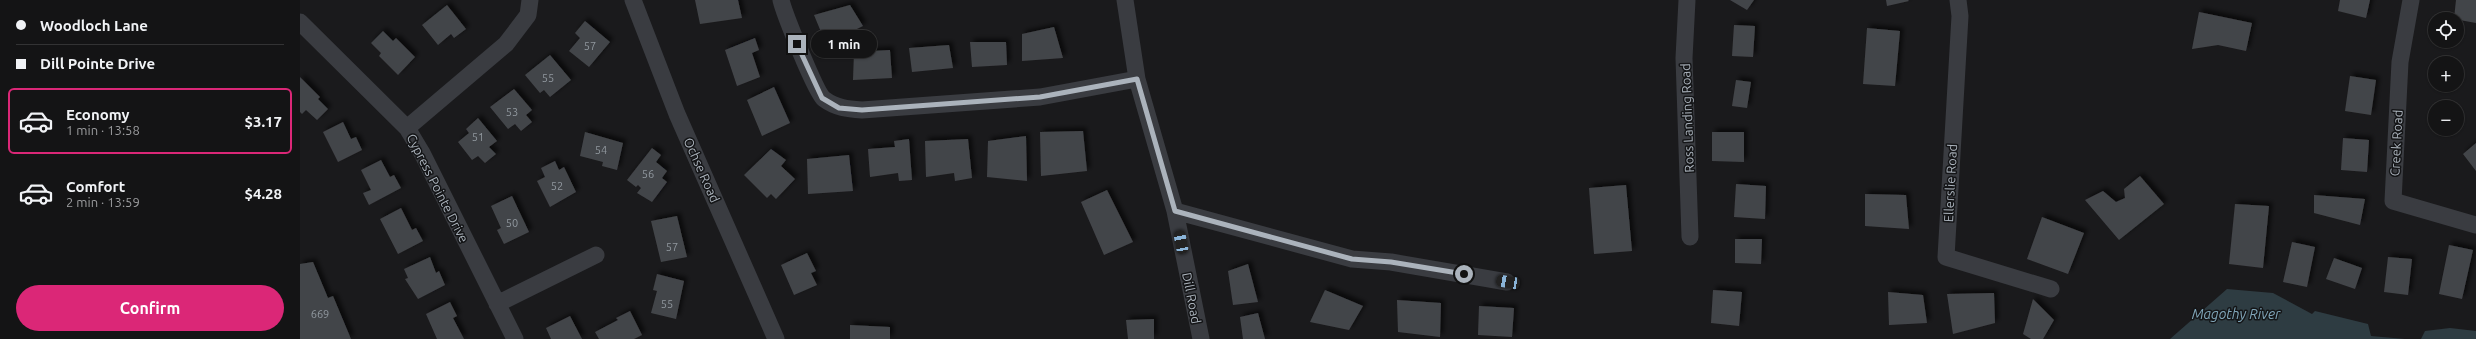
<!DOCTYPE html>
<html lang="en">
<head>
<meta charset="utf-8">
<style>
  body { margin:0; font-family:Ubuntu,sans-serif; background:#1d1d1e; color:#f1f3f6; height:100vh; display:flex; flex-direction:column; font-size:15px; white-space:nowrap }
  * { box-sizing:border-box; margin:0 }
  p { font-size:13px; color:#9d9ea0 }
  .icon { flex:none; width:22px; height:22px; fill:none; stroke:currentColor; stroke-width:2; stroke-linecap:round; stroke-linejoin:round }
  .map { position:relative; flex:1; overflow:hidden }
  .side { display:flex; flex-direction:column; background:#141415; width:300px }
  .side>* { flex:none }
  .hud { display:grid; align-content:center; height:88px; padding:0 16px; background:#141415 }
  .tools { position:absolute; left:2128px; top:12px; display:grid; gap:8px }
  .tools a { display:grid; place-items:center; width:36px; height:36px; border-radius:50%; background:#141415; box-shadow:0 1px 3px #0004,0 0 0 1px #333334; font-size:20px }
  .end { position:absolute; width:18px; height:18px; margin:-9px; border:5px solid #abb3bc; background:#111; box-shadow:0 0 0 2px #111 }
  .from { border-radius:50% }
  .bubble { position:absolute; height:28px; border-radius:14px; background:#141415; box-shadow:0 1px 3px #0004,0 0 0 1px #333334; font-size:13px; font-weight:700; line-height:28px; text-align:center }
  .car { position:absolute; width:12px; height:24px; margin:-12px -6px; border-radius:5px; box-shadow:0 0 3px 1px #0007; background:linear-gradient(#222 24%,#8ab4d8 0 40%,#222 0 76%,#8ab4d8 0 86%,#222 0) }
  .hud b { display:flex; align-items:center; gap:14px; height:38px; font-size:15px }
  .hud b+b { border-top:1px solid #333334 }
  .hud i { width:10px; height:10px; background:#f1f3f6 }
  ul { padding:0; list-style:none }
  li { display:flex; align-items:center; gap:12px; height:66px; margin:0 8px 6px; padding:0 8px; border:2px solid transparent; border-radius:6px }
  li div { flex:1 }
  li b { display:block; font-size:15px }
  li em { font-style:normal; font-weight:700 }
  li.active { border-color:#db2777 }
  li>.icon { width:36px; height:36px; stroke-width:1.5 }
  .action { display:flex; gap:8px; margin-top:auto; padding:8px 16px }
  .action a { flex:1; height:46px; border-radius:24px; background:#db2777; color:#fff; font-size:16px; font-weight:700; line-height:46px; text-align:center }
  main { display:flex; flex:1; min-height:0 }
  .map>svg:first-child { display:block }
  .water { fill:#2e3c42 }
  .building { fill:#434549; filter:url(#shadow) }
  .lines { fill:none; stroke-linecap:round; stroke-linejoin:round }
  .minor { stroke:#3a3c41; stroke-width:17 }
  .route { stroke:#abb3bc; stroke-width:5 }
  .labels { text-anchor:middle; stroke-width:3; stroke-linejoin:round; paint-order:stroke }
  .number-label { font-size:11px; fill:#91989f }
  .street-label { font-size:13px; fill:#abb3bc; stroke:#141517 }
  .water-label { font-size:14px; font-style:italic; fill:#81a6b9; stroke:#141517 }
</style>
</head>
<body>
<main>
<section class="side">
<div class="hud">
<b><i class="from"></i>Woodloch Lane</b>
<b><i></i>Dill Pointe Drive</b>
</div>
<ul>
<li class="active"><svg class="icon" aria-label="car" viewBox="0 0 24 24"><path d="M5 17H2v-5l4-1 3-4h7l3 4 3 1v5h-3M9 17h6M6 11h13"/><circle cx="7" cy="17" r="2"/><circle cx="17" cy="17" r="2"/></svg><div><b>Economy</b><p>1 min · 13:58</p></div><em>$3.17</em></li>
<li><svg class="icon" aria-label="car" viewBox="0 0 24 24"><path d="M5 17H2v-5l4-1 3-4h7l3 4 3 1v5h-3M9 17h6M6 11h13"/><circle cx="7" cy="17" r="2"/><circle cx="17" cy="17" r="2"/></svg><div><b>Comfort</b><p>2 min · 13:59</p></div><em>$4.28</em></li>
</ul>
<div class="action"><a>Confirm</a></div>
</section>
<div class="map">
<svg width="2176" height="339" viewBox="0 0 2176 339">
  <defs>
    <filter id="shadow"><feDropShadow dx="3.5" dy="-3.5" stdDeviation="2" flood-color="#0009"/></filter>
  </defs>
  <rect width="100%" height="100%" fill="#1a1a1c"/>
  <path class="water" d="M1927,289L1973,293L2012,314L2015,311L2068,324L2071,336L2105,339H1870Z
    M2150,328L2176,331V339H2121L2125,331Z"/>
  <path class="building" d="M395,0H438L442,18L400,24Z
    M1430,0H1454L1447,10Z
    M1586,0H1608L1609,1L1587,6Z
    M2040,0H2070L2066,18L2038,11Z
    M2156,0H2176V23L2154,19Z
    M147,5L166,29L154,38L151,34L138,45L122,25Z
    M550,5L563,26L526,44L514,15Z
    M1899,12L1952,23L1946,51L1918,45L1892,49Z
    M285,21L310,42L289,67L269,51L280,38L275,33Z
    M1434,25L1455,26L1453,57L1432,56Z
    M754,27L763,58L722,61V34Z
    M1567,28L1600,31L1595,86L1563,84Z
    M83,31L93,41L96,38L115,57L98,75L79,56L81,53L71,43Z
    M455,38L459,50L452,53L460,77L437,86L425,50Z
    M670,42H706L707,65L672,67Z
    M649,45L653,68L612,72L609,48Z
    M590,50L592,78L553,80L554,52Z
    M250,55L271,80L250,97L244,90L240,93L225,75Z
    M2050,76L2076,80L2071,115L2045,111Z
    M0,77L20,97L18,99L28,109L17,120L6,110L2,114L0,112Z
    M1436,80L1451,82L1447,108L1432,106Z
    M474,87L490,123L462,136L447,100Z
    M214,89L232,110L226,115L232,122L221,131L215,124L208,129L190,107Z
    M178,118L197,141L189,147L196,154L185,163L178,156L172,160L158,142L169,133L166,129Z
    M43,122L51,139L56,137L62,150L38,162L23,132Z
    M783,131L787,171L741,176L740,132Z
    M285,132L323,143L317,170L302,166L303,162L280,156Z
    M1412,132H1444V162L1412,161Z
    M726,136L727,181L687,177L688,141Z
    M2043,138L2069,140L2067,172L2041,170Z
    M609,139L612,180L599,181L598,173L570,177L568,149L595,147L594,141Z
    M668,139L672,178L655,181L654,173L626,177L625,141Z
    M2176,143V171L2163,154Z
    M352,148L361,155L356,162L367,171L362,178L367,182L352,202L337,193L341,188L338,185L336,187L327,180Z
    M471,149L486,160L481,166L495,179L476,199L471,194L467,198L444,175Z
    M549,155L553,191L508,194L507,159Z
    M81,160L90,177L94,175L101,188L69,205L63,193L71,190L61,170Z
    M255,161L259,170L264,167L276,192L250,207L237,181L245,177L241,168Z
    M1840,176L1864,204L1819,240L1785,200L1803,191L1816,202L1825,198L1824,189Z
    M1436,184L1466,186L1465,219L1434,217Z
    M1326,185L1332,251L1294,254L1289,188Z
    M807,190L833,242L804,255L781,202Z
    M1565,194L1606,195L1609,229L1565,226Z
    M2014,195L2065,199L2060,225L2014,213Z
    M212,196L229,232L204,244L197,230L201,228L191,206Z
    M1935,204L1969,206L1963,268L1929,264Z
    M101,208L112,230L116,228L123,241L98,254L80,219Z
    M377,216L387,257L361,262L351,221Z
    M1742,217L1784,233L1768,274L1727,259Z
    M1435,239H1462L1461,264L1435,263Z
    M1992,242L2015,247L2007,287L1983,282Z
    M2149,245L2173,250L2162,299L2139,294Z
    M507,253L516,271L511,273L517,285L494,295L481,265Z
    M130,257L136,273L139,271L145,285L118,299L105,279L108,278L104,269Z
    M2088,257L2112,259L2108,295L2084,292Z
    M2034,258L2062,268L2055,289L2026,279Z
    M13,262L28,298L33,296L51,339H0V264Z
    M948,264L958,302L933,305L928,271Z
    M357,274L384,281L376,319L351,313L357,291L353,290Z
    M1025,290L1063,306L1049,330L1010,322Z
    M1413,290L1442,292L1439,326L1411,323Z
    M1588,292L1623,295L1627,323L1589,325Z
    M1694,293L1695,323L1653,334L1647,294Z
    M1733,299L1754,320L1743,339H1731L1723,334Z
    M1097,300L1141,303L1140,337L1098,332Z
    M150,302L157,316L153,318L164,339H137L126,314Z
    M1179,306L1214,308L1212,337L1178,335Z
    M330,311L342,335L334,339H299L295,332L318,320L316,318Z
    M958,313L965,339H943L940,317Z
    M270,316L282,339H251L246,328Z
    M854,319V339H828L826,320Z
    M550,325L590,327V339H550Z"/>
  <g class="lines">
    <path class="minor" d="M333,0L377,114L476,339
      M481,0C484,13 516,93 524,99C536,108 548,109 562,110L740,97L837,79
      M825,0L837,79L875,211L901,339
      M1387,0L1384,58L1390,237
      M1658,0L1660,16L1646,257L1751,289
      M2111,0L2100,62L2093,201L2176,225
      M0,22L107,128L122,153L215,339
      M107,128L206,44L228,15L230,0
      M875,211L1052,259L1091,262L1207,282
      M197,304L296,255"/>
  </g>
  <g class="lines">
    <path class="route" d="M497,44L522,98L539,108L562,110L740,97L837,79L875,211L1052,259L1091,262L1164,274"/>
  </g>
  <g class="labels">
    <g class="number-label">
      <text x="290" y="50">57</text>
      <text x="248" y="82">55</text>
      <text x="212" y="116">53</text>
      <text x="178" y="141">51</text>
      <text x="301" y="154">54</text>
      <text x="348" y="178">56</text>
      <text x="257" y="190">52</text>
      <text x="212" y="227">50</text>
      <text x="372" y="251">57</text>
      <text x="367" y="308">55</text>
      <text x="20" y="318">669</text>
    </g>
    <g class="street-label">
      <text transform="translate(1387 118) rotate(-92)" y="5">Ross Landing Road</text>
      <text transform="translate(2096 143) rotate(-87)" y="5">Creek Road</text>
      <text transform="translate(402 170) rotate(66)" y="5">Ochse Road</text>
      <text transform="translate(1650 183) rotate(-87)" y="5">Ellerslie Road</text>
      <text transform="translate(138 188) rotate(63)" y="5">Cypress Pointe Drive</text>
      <text transform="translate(892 298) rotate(79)" y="5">Dill Road</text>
    </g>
    <g class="water-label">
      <text x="1936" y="319">Magothy River</text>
    </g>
  </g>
</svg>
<div class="tools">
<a><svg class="icon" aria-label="locate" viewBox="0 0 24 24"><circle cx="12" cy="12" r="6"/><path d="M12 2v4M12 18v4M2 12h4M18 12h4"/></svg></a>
<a>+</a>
<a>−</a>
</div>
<i class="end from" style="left:1164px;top:274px"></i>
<i class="end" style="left:497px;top:44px"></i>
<div class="bubble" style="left:511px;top:30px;width:66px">1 min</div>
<i class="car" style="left:881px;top:242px;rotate:349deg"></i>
<i class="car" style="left:1208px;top:282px;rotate:280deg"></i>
</div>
</main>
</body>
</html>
